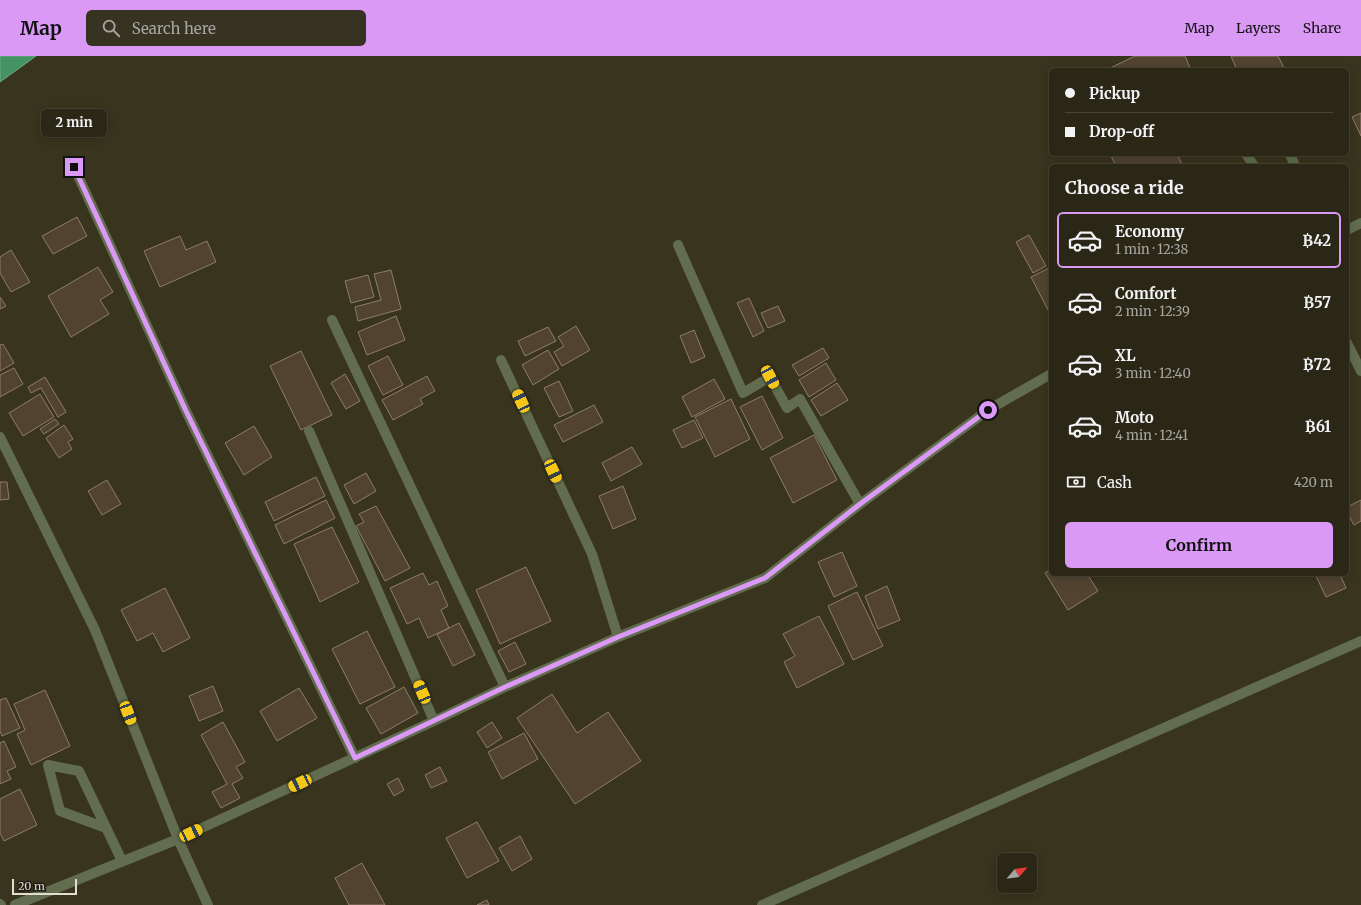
<!DOCTYPE html>
<html lang="en">
<head>
<meta charset="utf-8">
<style>
  body { margin:0; font-family:Merriweather,serif; background:#373323; color:#f1f3f6; height:100vh; display:flex; flex-direction:column; font-size:15px; white-space:nowrap }
  * { box-sizing:border-box; margin:0 }
  p { font-size:13px; color:#a6a5a1 }
  .icon { flex:none; width:22px; height:22px; fill:none; stroke:currentColor; stroke-width:2; stroke-linecap:round; stroke-linejoin:round }
  .map { position:relative; flex:1; overflow:hidden }
  .drawer { position:absolute; left:1049px; top:108px; width:300px; height:412px; display:flex; flex-direction:column; background:#2b2716; border-radius:6px; box-shadow:0 2px 10px #0003,0 0 0 1px #474435 }
  .drawer>* { flex:none }
  .guide { position:absolute; left:1049px; top:12px; width:300px; height:88px; border-radius:6px; box-shadow:0 2px 10px #0003,0 0 0 1px #474435; display:grid; align-content:center; height:88px; padding:0 16px; background:#2b2716 }
  .needle { width:26px; rotate:62deg }
  .controls { position:absolute; left:997px; top:797px; display:grid; gap:8px }
  .controls a { display:grid; place-items:center; width:40px; height:40px; border-radius:6px; background:#2b2716; box-shadow:0 2px 10px #0003,0 0 0 1px #474435; font-size:20px }
  .scale { position:absolute; left:12px; bottom:10px; width:65px; box-sizing:border-box; padding-left:4px; border:2px solid #e1ded1; border-top:0; font-size:11px; line-height:14px; white-space:nowrap; color:#e1ded1; -webkit-text-stroke:3px #1e1c12; paint-order:stroke }
  .end { position:absolute; width:18px; height:18px; margin:-9px; border:5px solid #db99f6; background:#111; box-shadow:0 0 0 2px #111 }
  .from { border-radius:50% }
  .bubble { position:absolute; height:28px; border-radius:6px; background:#2b2716; box-shadow:0 2px 10px #0003,0 0 0 1px #474435; font-size:13px; font-weight:700; line-height:28px; text-align:center }
  .car { position:absolute; width:12px; height:24px; margin:-12px -6px; border-radius:5px; box-shadow:0 0 3px 1px #0007; background:linear-gradient(#f5c518 24%,#345 0 40%,#f5c518 0 76%,#345 0 86%,#f5c518 0) }
  .guide b { display:flex; align-items:center; gap:14px; height:38px; font-size:15px }
  .guide b+b { border-top:1px solid #474435 }
  .guide i { width:10px; height:10px; background:#f1f3f6 }
  ul { padding:0; list-style:none }
  li { display:flex; align-items:center; gap:12px; height:56px; margin:0 8px 6px; padding:0 8px; border:2px solid transparent; border-radius:6px }
  li div { flex:1 }
  li b { display:block; font-size:15px }
  li em { font-style:normal; font-weight:700 }
  li.active { border-color:#db99f6 }
  li>.icon { width:36px; height:36px; stroke-width:1.5 }
  h2 { padding:0 16px; font-size:18px; line-height:48px }
  .pay { display:flex; align-items:center; gap:10px; height:44px; padding:0 16px; font-size:15px }
  .pay p { margin-inline-start:auto }
  .button { display:flex; gap:8px; margin-top:auto; padding:8px 16px }
  .button a { flex:1; height:46px; border-radius:6px; background:#db99f6; color:#111; font-size:16px; font-weight:700; line-height:46px; text-align:center }
  header { display:flex; align-items:center; gap:24px; box-sizing:border-box; height:56px; padding:0 20px; background:#db99f6; color:#111 }
  header strong { font-size:19px }
  nav { display:flex; gap:22px; margin-inline-start:auto; font-size:14px }
  .search { width:280px; height:36px; background:#373323; display:flex; align-items:center; gap:10px; box-sizing:border-box; padding:0 14px; border-radius:6px; color:#a6a5a1; font-size:15px }
  .map>svg:first-child { display:block }
  .water { fill:#439462; stroke:#72aa83 }
  .building { fill:#524331; stroke:#8e7c69 }
  .lines { fill:none; stroke-linecap:round; stroke-linejoin:round }
  .minor { stroke:#616d4e; stroke-width:10 }
  .route { stroke:#db99f6; stroke-width:5 }
</style>
</head>
<body>
<header>
<strong>Map</strong>
<div class="search"><svg class="icon" aria-label="search" viewBox="0 0 24 24"><circle cx="10" cy="10" r="6"/><path d="M15 15l6 6"/></svg>Search here</div>
<nav><a>Map</a><a>Layers</a><a>Share</a></nav>
</header>
<div class="map">
<svg width="1361" height="849" viewBox="0 0 1361 849">
  <rect width="100%" height="100%" fill="#39341e"/>
  <path class="water" d="M0,0H36L0,26Z"/>
  <path class="building" d="M1135,0H1185L1191,14H1106Z
    M1231,0H1278L1285,14H1237Z
    M1361,57V80L1352,61Z
    M1110,98H1177L1183,110H1116Z
    M77,161L87,180L53,198L42,180Z
    M1029,179L1046,210L1033,217L1016,186Z
    M180,180L186,194L207,185L216,206L160,231L144,195Z
    M11,194L30,226L11,236L0,217V201Z
    M98,211L113,236L100,244L109,258L71,281L48,240Z
    M1051,211V252L1048,254L1031,221Z
    M391,214L401,253L358,265L355,251L381,244L374,218Z
    M368,219L374,241L351,247L345,225Z
    M0,241L6,250L0,253Z
    M749,242L764,275L753,281L737,247Z
    M778,250L785,265L768,272L761,257Z
    M396,260L405,284L367,299L358,276Z
    M576,270L590,294L562,310L554,296L564,290L558,281Z
    M548,271L556,285L525,300L518,285Z
    M694,274L705,301L691,307L680,280Z
    M3,288L14,307L0,315V289Z
    M823,292L829,302L799,320L792,309Z
    M548,294L559,313L533,329L522,309Z
    M301,295L332,359L301,374L270,310Z
    M388,300L403,329L383,339L368,310Z
    M826,307L836,324L809,341L799,324Z
    M14,312L23,328L0,341V319Z
    M345,318L360,345L346,353L331,327Z
    M427,320L435,335L420,343L423,348L393,364L382,344Z
    M45,321L66,356L58,361L41,332L31,337L28,331Z
    M714,323L725,343L692,361L682,341Z
    M559,325L573,355L559,361L544,332Z
    M837,327L848,344L821,360L811,344Z
    M40,338L54,361L23,380L9,357Z
    M762,340L783,382L762,394L740,351Z
    M731,343L750,383L715,401L695,361Z
    M594,349L603,366L563,386L554,369Z
    M55,363L59,368L44,378L40,373Z
    M694,364L703,382L682,392L673,374Z
    M64,369L73,383L68,386L72,393L59,402L46,382Z
    M254,370L272,401L244,419L225,387Z
    M814,379L837,424L793,447L770,402Z
    M632,391L642,408L611,425L602,407Z
    M366,417L376,435L354,448L344,429Z
    M316,421L325,440L274,465L265,446Z
    M107,424L121,448L102,459L88,435Z
    M0,426H7L9,443L0,444Z
    M623,430L636,463L613,473L599,440Z
    M326,444L335,462L284,488L275,469Z
    M1361,444V465L1354,469L1347,456V451Z
    M376,450L410,512L385,525L356,470L364,466L359,458Z
    M332,471L359,526L320,546L294,488Z
    M842,496L857,530L834,541L818,506Z
    M526,511L551,565L500,588L476,534Z
    M1051,513V518H1087L1098,535L1068,554L1045,517Z
    M423,517L429,529L437,525L448,550L441,554L449,572L428,582L419,562L407,568L390,532Z
    M1315,518H1340L1346,532L1326,541Z
    M887,530L900,564L878,573L865,540Z
    M165,532L190,582L163,596L153,577L137,585L121,554Z
    M857,536L883,590L853,604L828,550Z
    M819,560L844,608L797,632L784,606L795,600L783,578Z
    M459,567L475,599L453,610L437,578Z
    M367,575L395,631L360,648L332,593Z
    M515,586L526,608L509,616L498,595Z
    M213,630L223,655L199,665L189,640Z
    M404,631L418,657L381,678L366,652Z
    M299,632L317,662L277,685L260,655Z
    M45,634L70,690L31,709L17,678L25,674L14,648Z
    M552,638L577,677L608,656L641,705L575,748L517,662Z
    M6,642L20,672L2,680L0,675V644Z
    M223,666L245,706L236,711L243,722L232,728L240,742L221,752L212,736L227,728L201,679Z
    M492,666L502,682L487,692L477,676Z
    M524,677L538,703L502,723L488,696Z
    M4,685L16,711L7,715L11,723L0,728V687Z
    M440,711L447,725L431,732L425,719Z
    M398,722L404,734L394,740L387,728Z
    M20,733L37,769L4,785L0,777V743Z
    M477,766L499,805L467,822L446,782Z
    M520,780L532,803L512,815L499,792Z
    M362,807L385,849H349L335,822Z
    M487,844L489,849H477Z"/>
  <g class="lines">
    <path class="minor" d="M1246,98L1254,110
      M1290,98L1295,110
      M74,111L186,355L355,702
      M1347,174L1361,167
      M678,189L743,337L770,321L787,352L800,343L860,448
      M332,264L505,631
      M1347,287L1361,315
      M501,304L592,498L618,581
      M309,375L434,665
      M0,381L95,574L178,783L208,849
      M106,772L60,755L48,709L79,715L122,805
      M0,848L1,849
      M15,849L178,783L434,665L505,631L618,581L765,522L860,448L988,354L1051,318
      M762,849L1361,585"/>
  </g>
  <g class="lines">
    <path class="route" d="M74,111L186,355L355,702L505,631L618,581L765,522L860,448L988,354"/>
  </g>
</svg>
<div class="controls">
<a><svg class="needle" viewBox="-14 -14 28 28"><path d="M0-13l5 13h-10z" fill="#e53935"/><path d="M0 13l5-13h-10z" fill="#a6a5a1"/></svg></a>
</div>
<div class="scale">20 m</div>
<i class="end from" style="left:988px;top:354px"></i>
<i class="end" style="left:74px;top:111px"></i>
<div class="bubble" style="left:41px;top:53px;width:66px">2 min</div>
<i class="car" style="left:770px;top:321px;rotate:152deg"></i>
<i class="car" style="left:521px;top:345px;rotate:335deg"></i>
<i class="car" style="left:553px;top:415px;rotate:155deg"></i>
<i class="car" style="left:422px;top:636px;rotate:337deg"></i>
<i class="car" style="left:128px;top:657px;rotate:159deg"></i>
<i class="car" style="left:300px;top:727px;rotate:245deg"></i>
<i class="car" style="left:191px;top:777px;rotate:65deg"></i>
<div class="guide">
<b><i class="from"></i>Pickup</b>
<b><i></i>Drop-off</b>
</div>
<section class="drawer">
<h2>Choose a ride</h2>
<ul>
<li class="active"><svg class="icon" aria-label="car" viewBox="0 0 24 24"><path d="M5 17H2v-5l4-1 3-4h7l3 4 3 1v5h-3M9 17h6M6 11h13"/><circle cx="7" cy="17" r="2"/><circle cx="17" cy="17" r="2"/></svg><div><b>Economy</b><p>1 min · 12:38</p></div><em>฿42</em></li>
<li><svg class="icon" aria-label="car" viewBox="0 0 24 24"><path d="M5 17H2v-5l4-1 3-4h7l3 4 3 1v5h-3M9 17h6M6 11h13"/><circle cx="7" cy="17" r="2"/><circle cx="17" cy="17" r="2"/></svg><div><b>Comfort</b><p>2 min · 12:39</p></div><em>฿57</em></li>
<li><svg class="icon" aria-label="car" viewBox="0 0 24 24"><path d="M5 17H2v-5l4-1 3-4h7l3 4 3 1v5h-3M9 17h6M6 11h13"/><circle cx="7" cy="17" r="2"/><circle cx="17" cy="17" r="2"/></svg><div><b>XL</b><p>3 min · 12:40</p></div><em>฿72</em></li>
<li><svg class="icon" aria-label="car" viewBox="0 0 24 24"><path d="M5 17H2v-5l4-1 3-4h7l3 4 3 1v5h-3M9 17h6M6 11h13"/><circle cx="7" cy="17" r="2"/><circle cx="17" cy="17" r="2"/></svg><div><b>Moto</b><p>4 min · 12:41</p></div><em>฿61</em></li>
</ul>
<div class="pay"><svg class="icon" aria-label="cash" viewBox="0 0 24 24"><path d="M3 7h18v10H3z"/><circle cx="12" cy="12" r="2"/></svg>Cash<p>420 m</p></div>
<div class="button"><a>Confirm</a></div>
</section>
</div>
</body>
</html>
